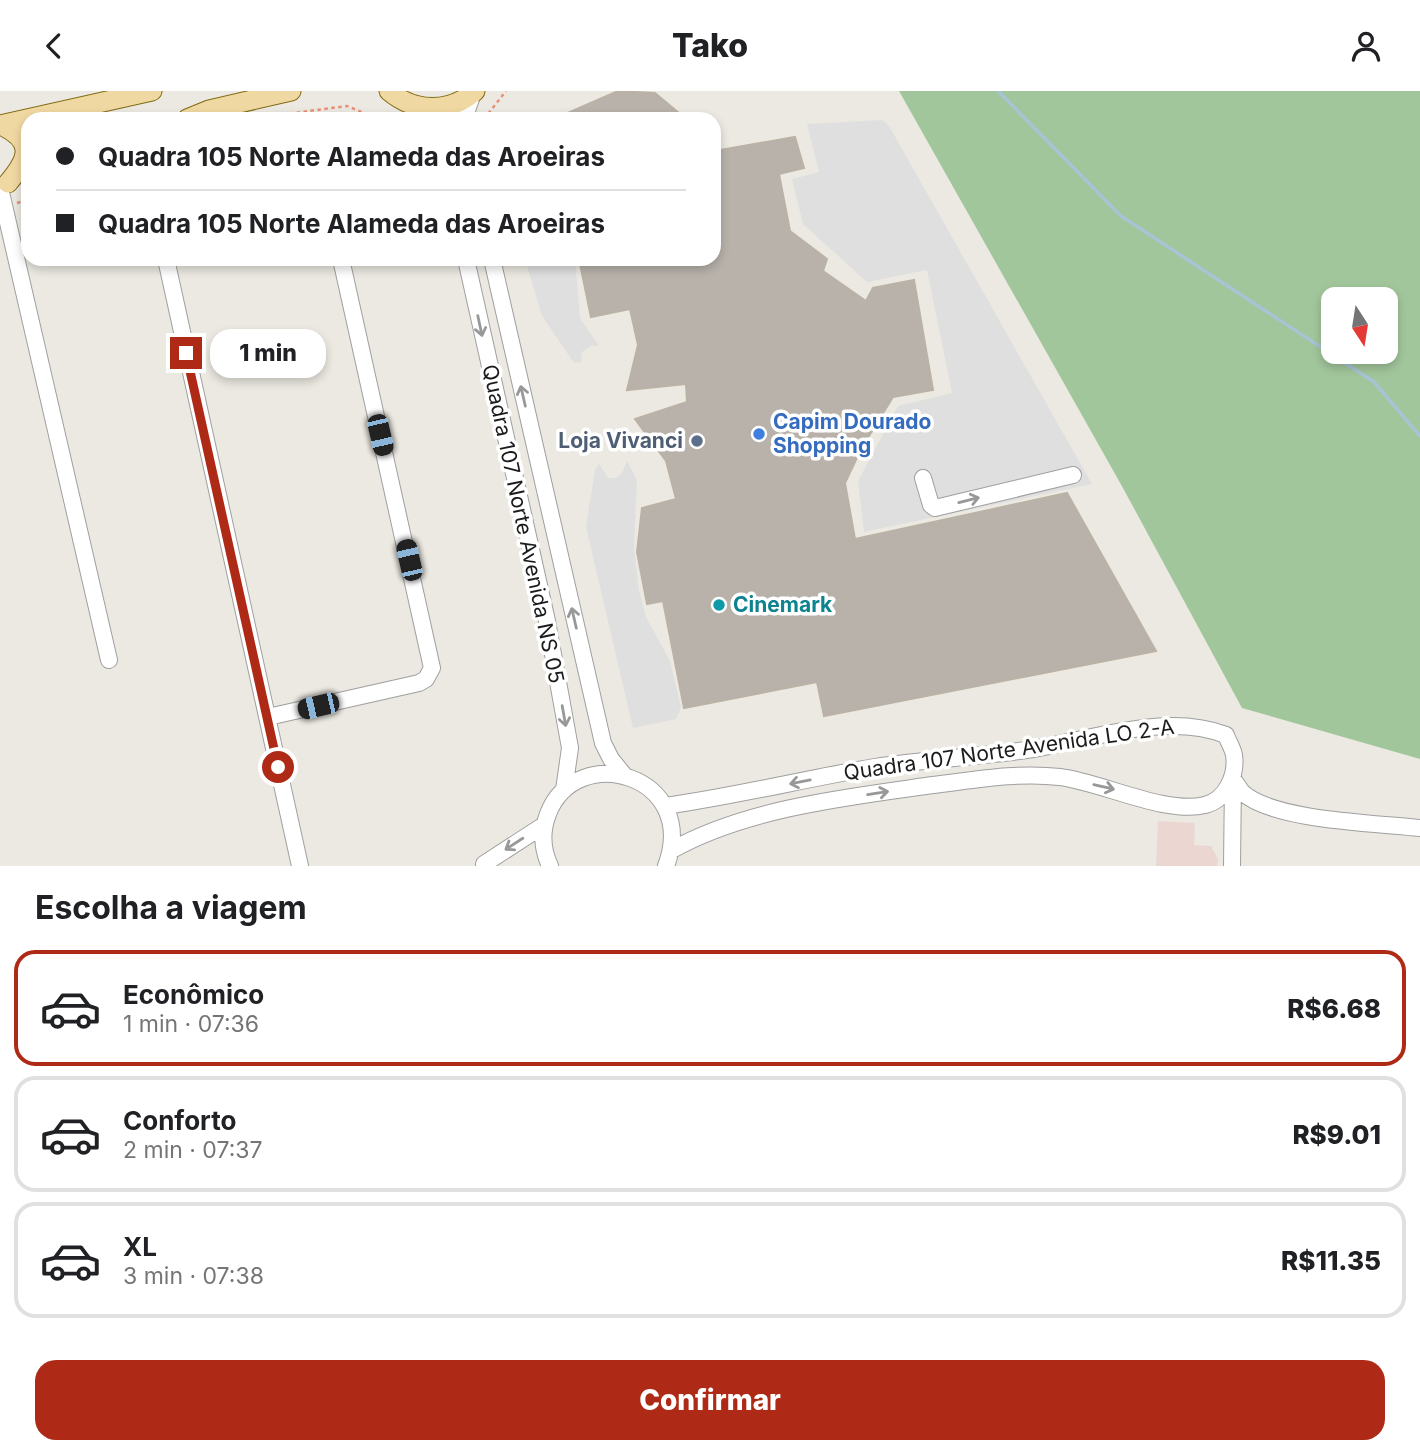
<!DOCTYPE html>
<html lang="pt">
<head>
<meta charset="utf-8">
<style>
  body { margin:0; font-family:Inter,sans-serif; background:#f2f2f2; color:#202124; height:100vh; display:flex; flex-direction:column; font-size:26px; white-space:nowrap }
  * { box-sizing:border-box; margin:0 }
  p { font-size:23px; color:#757577 }
  .icon { flex:none; width:38px; height:38px; fill:none; stroke:currentColor; stroke-width:2; stroke-linecap:round; stroke-linejoin:round }
  .map { position:relative; height:775px; overflow:hidden }
  .side { display:flex; flex-direction:column; background:#fff; flex:1 }
  .side>* { flex:none }
  .hud { position:absolute; left:21px; top:21px; width:700px; height:154px; border-radius:21px; box-shadow:0 4px 10px #0003; display:grid; align-content:center; height:154px; padding:0 35px; background:#fff }
  .needle { width:46px; rotate:168deg }
  .tools { position:absolute; left:1321px; top:196px; display:grid; gap:14px }
  .tools a { display:grid; place-items:center; width:77px; height:77px; border-radius:14px; background:#fff; box-shadow:0 4px 10px #0003; font-size:35px }
  .end { position:absolute; width:32px; height:32px; margin:-16px; border:9px solid #af2a16; background:#fff; box-shadow:0 0 0 4px #fff }
  .from { border-radius:50% }
  .bubble { position:absolute; height:49px; border-radius:21px; background:#fff; box-shadow:0 4px 10px #0003; font-size:23px; font-weight:800; line-height:49px; text-align:center }
  .car { position:absolute; width:21px; height:42px; margin:-21px -10px; border-radius:9px; box-shadow:0 0 5px 2px #0007; background:linear-gradient(#222 24%,#8ab4d8 0 40%,#222 0 76%,#8ab4d8 0 86%,#222 0) }
  .hud b { display:flex; align-items:center; gap:24px; height:66px; font-size:26px }
  .hud b+b { border-top:2px solid #e0e0e0 }
  .hud i { width:18px; height:18px; background:#202124 }
  ul { padding:0; list-style:none }
  li { display:flex; align-items:center; gap:21px; height:116px; margin:0 14px 10px; padding:0 21px; border:4px solid #e0e0e0; border-radius:21px }
  li div { flex:1 }
  li b { display:block; font-size:26px }
  li em { font-style:normal; font-weight:800 }
  li.current { border-color:#af2a16 }
  li>.icon { width:63px; height:63px; stroke-width:1.5 }
  h2 { padding:0 35px; font-size:32px; line-height:84px }
  .button { display:flex; gap:14px; margin-top:auto; padding:14px 35px }
  .button a { flex:1; height:80px; border-radius:21px; background:#af2a16; color:#fff; font-size:28px; font-weight:800; line-height:80px; text-align:center }
  header { display:flex; justify-content:space-between; align-items:center; height:91px; padding:0 35px; background:#fff; font-size:32px; font-weight:800 }
  .map>svg:first-child { display:block }
  .commercial { fill:#ebd6d2 }
  .forest { fill:#a2c69b; fill-rule:evenodd }
  .parking { fill:#dfdfdf }
  .lines { fill:none; stroke-linecap:round; stroke-linejoin:round }
  .stream { stroke:#a6c4d4; stroke-width:3.5 }
  .building { fill:#b8b2ab; stroke:#bbb2a6; stroke-width:2 }
  .minor-casing { stroke:#9f9f9f; stroke-width:18 }
  .major-casing { stroke:#816a11; stroke-width:21 }
  .path { stroke:#e99075; stroke-width:2.5; stroke-dasharray:3.5 3.5; stroke-linecap:butt }
  .minor { stroke:#fff; stroke-width:16 }
  .major { stroke:#f0d8a2; stroke-width:19 }
  .oneway { stroke:#989898 }
  .route { stroke:#af2a16; stroke-width:9 }
  .shop-dot { fill:#3f7fe0; stroke:#fff; stroke-width:2.5 }
  .service-dot { fill:#5c6f8a; stroke:#fff; stroke-width:2.5 }
  .culture-dot { fill:#0f9aa8; stroke:#fff; stroke-width:2.5 }
  .labels { text-anchor:middle; stroke-width:7; stroke-linejoin:round; paint-order:stroke }
  .shop-label { font-size:21px; font-weight:bold; fill:#366cbe; stroke:#fff; text-anchor:start }
  .service-label { font-size:21px; font-weight:bold; fill:#4e5e75; stroke:#fff; text-anchor:end }
  .street-label { font-size:21px; fill:#1b1b1b; stroke:#fff }
  .culture-label { font-size:21px; font-weight:bold; fill:#0d838f; stroke:#fff; text-anchor:start }
</style>
</head>
<body>
<header><svg class="icon" aria-label="back" viewBox="0 0 24 24"><path d="M15 5l-7 7 7 7"/></svg>Tako<svg class="icon" aria-label="person" viewBox="0 0 24 24"><circle cx="12" cy="8" r="4"/><path d="M4 21q1-7 8-7t8 7"/></svg></header>
<div class="map">
<svg width="1420" height="775" viewBox="0 0 1420 775">
  <rect width="100%" height="100%" fill="#ebe9e1"/>
  <path class="commercial" d="M1158,730L1195,732L1194,754L1211,755L1218,768L1217,775H1156Z"/>
  <path class="forest" d="M899,0H1420V668L1242,617L1123,397ZM1334,208H1386V261H1334Z"/>
  <path class="parking" d="M882,29L889,35L1092,393L864,441L858,390L898,315L952,302L927,179L867,191L803,133L792,88L819,81L807,33Z
    M525,168H575L580,227L599,255H591L582,261L581,271L574,272L542,225Z
    M627,370L637,389L634,457L639,500L646,526L670,570L681,616L676,628L633,637L586,436L595,379L599,373L608,387H616L622,382Z"/>
  <g class="lines">
    <path class="stream" d="M998,0L1121,125L1374,291L1420,345"/>
  </g>
  <path class="building" d="M618,0L655,2L686,28H554Z
    M795,46L804,77L779,83L790,140L827,168L823,180L866,210L873,197L914,189L933,299L893,306L861,358L845,392L855,448L1067,402L1156,560L824,625L817,591L684,617L663,510L647,513L637,461L642,417L676,408L666,370L635,328L687,311L686,293L627,299L638,254L630,218L591,226L579,168H714V60Z"/>
  <g class="lines">
    <g class="minor-casing">
      <path id="minor" d="M464,28L473,2
        M0,97L109,569
        M166,168L300,775
        M466,168L547,530L570,657L564,699
        M492,168L603,652L611,668L624,684
        M923,387L931,414L935,417L1073,384
        M268,626L419,592L426,588L432,577L341,168
        M1233,688C1236,692 1239,697 1242,701C1272,730 1378,732 1420,737
        M665,715C736,705 804,688 875,676C927,668 980,666 1033,658C1093,648 1167,621 1226,644C1228,650 1233,658 1234,664C1237,684 1226,709 1205,714C1166,724 1101,691 1060,686C1017,681 975,689 933,694C848,706 747,717 672,759
        M484,773L544,734
        M550,775C542,758 541,741 548,723C576,649 700,684 666,775
        M1232,775L1233,688"/>
    </g>
    <g class="major-casing">
      <path id="major" d="M389,0C415,22 450,22 475,0
        M187,28L209,19L291,0
        M0,34L152,0
        M1,34C34,50 30,66 8,92"/>
    </g>
    <path class="path" d="M248,28L347,15L379,28
      M484,28L506,0
      M17,112L28,109"/>
    <use href="#minor" class="minor"/>
    <use href="#major" class="major"/>
  </g>
  <defs><path id="oneway-shaft" d="M-6 0H5M1.5-3L5.5 0L1.5 3" fill="none" stroke-width="1.6" stroke-linecap="round" stroke-linejoin="round" transform="scale(1.75)"/></defs>
  <g class="oneway">
    <use href="#oneway-shaft" transform="translate(480 235) rotate(78)"/>
    <use href="#oneway-shaft" transform="translate(523 305) rotate(-103)"/>
    <use href="#oneway-shaft" transform="translate(969 409) rotate(-14)"/>
    <use href="#oneway-shaft" transform="translate(574 527) rotate(-103)"/>
    <use href="#oneway-shaft" transform="translate(564 625) rotate(80)"/>
    <use href="#oneway-shaft" transform="translate(800 691) rotate(169)"/>
    <use href="#oneway-shaft" transform="translate(1104 696) rotate(13)"/>
    <use href="#oneway-shaft" transform="translate(878 702) rotate(-9)"/>
    <use href="#oneway-shaft" transform="translate(514 753) rotate(147)"/>
  </g>
  <g class="lines">
    <path class="route" d="M186,262L278,676"/>
  </g>
  <circle class="shop-dot" cx="759" cy="343" r="7"/>
  <circle class="service-dot" cx="697" cy="350" r="7"/>
  <circle class="culture-dot" cx="719" cy="514" r="7"/>
  <g class="labels">
    <g class="shop-label">
      <text x="773" y="338">Capim Dourado<tspan x="773" dy="24">Shopping</tspan></text>
    </g>
    <g class="service-label">
      <text x="683" y="357">Loja Vivanci</text>
    </g>
    <g class="street-label">
      <text transform="translate(523 433) rotate(78)" y="7">Quadra 107 Norte Avenida NS 05</text>
      <text transform="translate(1009 659) rotate(-8)" y="7">Quadra 107 Norte Avenida LO 2-A</text>
    </g>
    <g class="culture-label">
      <text x="733" y="521">Cinemark</text>
    </g>
  </g>
</svg>
<div class="tools">
<a><svg class="needle" viewBox="-14 -14 28 28"><path d="M0-13l5 13h-10z" fill="#e53935"/><path d="M0 13l5-13h-10z" fill="#757577"/></svg></a>
</div>
<i class="end from" style="left:278px;top:676px"></i>
<i class="end" style="left:186px;top:262px"></i>
<div class="bubble" style="left:210px;top:238px;width:116px">1 min</div>
<i class="car" style="left:380px;top:344px;rotate:167deg"></i>
<i class="car" style="left:409px;top:469px;rotate:347deg"></i>
<i class="car" style="left:318px;top:615px;rotate:257deg"></i>
<div class="hud">
<b><i class="from"></i>Quadra 105 Norte Alameda das Aroeiras</b>
<b><i></i>Quadra 105 Norte Alameda das Aroeiras</b>
</div>
</div>
<section class="side">
<h2>Escolha a viagem</h2>
<ul>
<li class="current"><svg class="icon" aria-label="car" viewBox="0 0 24 24"><path d="M5 17H2v-5l4-1 3-4h7l3 4 3 1v5h-3M9 17h6M6 11h13"/><circle cx="7" cy="17" r="2"/><circle cx="17" cy="17" r="2"/></svg><div><b>Econômico</b><p>1 min · 07:36</p></div><em>R$6.68</em></li>
<li><svg class="icon" aria-label="car" viewBox="0 0 24 24"><path d="M5 17H2v-5l4-1 3-4h7l3 4 3 1v5h-3M9 17h6M6 11h13"/><circle cx="7" cy="17" r="2"/><circle cx="17" cy="17" r="2"/></svg><div><b>Conforto</b><p>2 min · 07:37</p></div><em>R$9.01</em></li>
<li><svg class="icon" aria-label="car" viewBox="0 0 24 24"><path d="M5 17H2v-5l4-1 3-4h7l3 4 3 1v5h-3M9 17h6M6 11h13"/><circle cx="7" cy="17" r="2"/><circle cx="17" cy="17" r="2"/></svg><div><b>XL</b><p>3 min · 07:38</p></div><em>R$11.35</em></li>
</ul>
<div class="button"><a>Confirmar</a></div>
</section>
</body>
</html>
